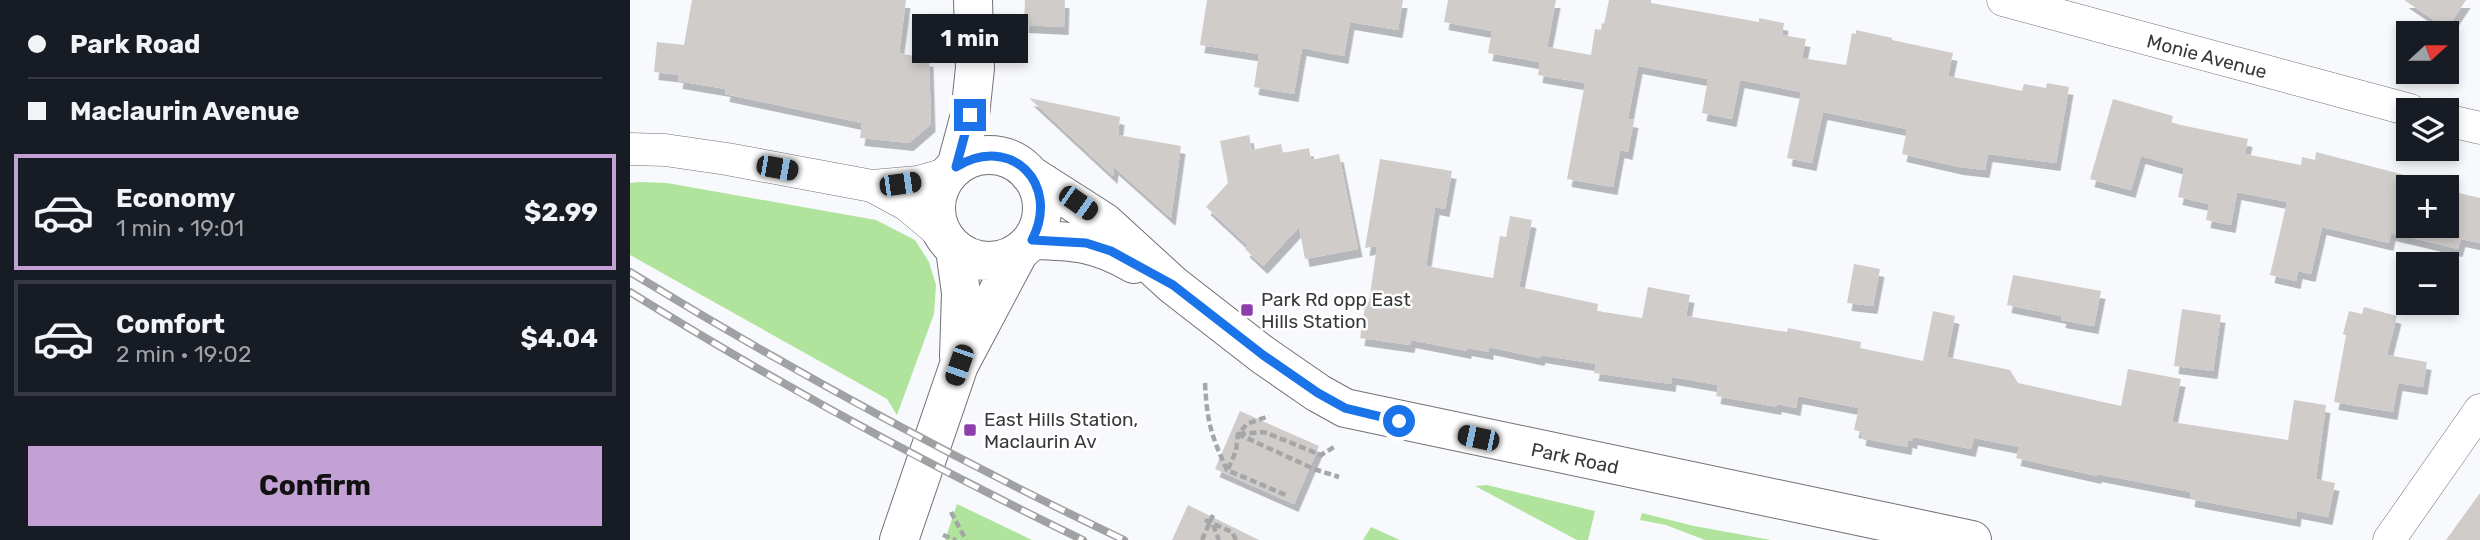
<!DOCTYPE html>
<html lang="en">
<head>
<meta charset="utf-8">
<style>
  body { margin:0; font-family:Rubik,sans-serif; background:#20242c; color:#f1f3f6; height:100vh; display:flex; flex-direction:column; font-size:26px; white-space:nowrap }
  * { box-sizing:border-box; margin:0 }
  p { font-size:23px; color:#9ea1a6 }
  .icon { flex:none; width:38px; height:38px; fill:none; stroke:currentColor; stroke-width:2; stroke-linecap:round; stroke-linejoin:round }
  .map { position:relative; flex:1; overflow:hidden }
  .panel { display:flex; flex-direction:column; background:#171b24; width:630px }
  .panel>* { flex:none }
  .top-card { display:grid; align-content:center; height:154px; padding:0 28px; background:#171b24 }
  .needle { width:46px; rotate:69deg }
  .buttons { position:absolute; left:1766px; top:21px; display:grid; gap:14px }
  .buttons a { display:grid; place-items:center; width:63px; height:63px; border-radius:0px; background:#171b24; box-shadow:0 4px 10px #0003; font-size:35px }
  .end { position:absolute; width:32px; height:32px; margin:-16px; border:9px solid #1a73e8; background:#fff; box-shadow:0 0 0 4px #fff }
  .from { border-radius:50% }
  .bubble { position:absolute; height:49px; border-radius:0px; background:#171b24; box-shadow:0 4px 10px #0003; font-size:23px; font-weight:700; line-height:49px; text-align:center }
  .car { position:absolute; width:21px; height:42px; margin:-21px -10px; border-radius:9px; box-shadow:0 0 5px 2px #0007; background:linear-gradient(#222 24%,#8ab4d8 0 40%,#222 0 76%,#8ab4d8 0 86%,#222 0) }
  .top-card b { display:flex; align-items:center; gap:24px; height:66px; font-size:26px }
  .top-card b+b { border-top:2px solid #363941 }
  .top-card i { width:18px; height:18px; background:#f1f3f6 }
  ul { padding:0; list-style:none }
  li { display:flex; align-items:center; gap:21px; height:116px; margin:0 14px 10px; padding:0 14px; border:4px solid #363941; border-radius:0px }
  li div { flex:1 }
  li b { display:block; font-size:26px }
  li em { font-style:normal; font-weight:700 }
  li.on { border-color:#c4a1d5 }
  li>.icon { width:63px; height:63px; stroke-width:1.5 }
  .primary-button { display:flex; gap:14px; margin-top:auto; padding:14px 28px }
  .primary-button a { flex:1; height:80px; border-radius:0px; background:#c4a1d5; color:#111; font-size:28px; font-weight:700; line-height:80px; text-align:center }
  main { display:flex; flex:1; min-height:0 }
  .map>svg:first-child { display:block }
  .green { fill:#b0e39c }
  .building { fill:#d0ccca; filter:url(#shadow) }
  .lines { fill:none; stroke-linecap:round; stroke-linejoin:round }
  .street-casing { stroke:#707175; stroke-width:33 }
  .secondary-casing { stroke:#707175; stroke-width:40 }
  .path { stroke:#a5a6a8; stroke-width:4.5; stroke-dasharray:7 3.5; stroke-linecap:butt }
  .street { stroke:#fff; stroke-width:32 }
  .secondary { stroke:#fff; stroke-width:38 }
  .rail-casing { stroke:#a0a1a3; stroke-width:8 }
  .rail { stroke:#fff; stroke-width:5; stroke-dasharray:16; stroke-linecap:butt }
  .route { stroke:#1a73e8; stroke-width:9 }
  .poi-dot { fill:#8e3dac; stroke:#fff; stroke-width:2.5 }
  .labels { text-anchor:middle; stroke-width:5; stroke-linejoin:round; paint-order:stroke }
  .street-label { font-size:19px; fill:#38393a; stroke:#fff }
  .poi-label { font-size:19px; fill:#38393a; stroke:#fff; text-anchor:start }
</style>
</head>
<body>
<main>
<section class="panel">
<div class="top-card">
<b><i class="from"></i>Park Road</b>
<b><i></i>Maclaurin Avenue</b>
</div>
<ul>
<li class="on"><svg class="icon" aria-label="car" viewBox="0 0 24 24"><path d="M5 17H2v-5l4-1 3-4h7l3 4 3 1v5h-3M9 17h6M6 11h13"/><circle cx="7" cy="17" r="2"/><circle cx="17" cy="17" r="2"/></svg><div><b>Economy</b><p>1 min · 19:01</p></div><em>$2.99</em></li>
<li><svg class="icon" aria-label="car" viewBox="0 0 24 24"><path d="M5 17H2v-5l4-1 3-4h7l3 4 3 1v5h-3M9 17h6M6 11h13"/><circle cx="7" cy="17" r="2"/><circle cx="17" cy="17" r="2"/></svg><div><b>Comfort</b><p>2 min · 19:02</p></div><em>$4.04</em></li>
</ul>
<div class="primary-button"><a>Confirm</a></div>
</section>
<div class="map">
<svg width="1850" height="540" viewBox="0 0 1850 540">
  <defs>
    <filter id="shadow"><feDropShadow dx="4.5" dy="8" stdDeviation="0" flood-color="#0004"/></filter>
  </defs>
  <rect width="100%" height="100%" fill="#f8f9fd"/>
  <path class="green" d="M8,182L37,183L246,220L285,240L299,262L306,285L304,314L267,415L257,399L0,255V183Z
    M857,485L965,511L958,540H947L845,486Z
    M327,504L402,540H315Z
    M1012,513L1064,526L1141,540H1075L1036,525L1010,520Z
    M741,527L770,540H733Z"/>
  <path class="building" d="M62,0H276L269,53L299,59L301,124L279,143L230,138L232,123L95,94L96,89L48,81L49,75L24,72L27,42L54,45Z
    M395,0H435L434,27L394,25Z
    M577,0H773L768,30L720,22L714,56L672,48L664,94L624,87L629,54L570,45Z
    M818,0H926L917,47L961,55L965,29L971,30L972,23L974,24L979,0H1021V3L1129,22V18L1154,23L1152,35L1176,39L1172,58L1216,65L1222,33L1226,34V30L1262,38V40L1323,53L1318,76L1392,91L1394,84L1416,88L1417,83L1439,87L1426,163L1358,154L1355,170L1329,167L1272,154L1277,129L1193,112L1182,163L1157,158L1171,92L1110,80L1102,119L1072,113L1078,79L1008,66L998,119L1004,120L998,152L990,150L983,187L937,179L955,83L908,75L910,62L858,53L862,31L814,22Z
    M1774,0H1836L1817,29Z
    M399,98L490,117L488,135L551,146L541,218L484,167L483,176Z
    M1483,99L1543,116L1541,123L1618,139L1615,154L1671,165L1672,157L1685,160L1686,152L1786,178L1785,183L1803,187H1778V226H1816V190L1850,198V243L1831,239L1828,249L1761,233L1759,243L1692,227L1681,274L1668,271L1666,281L1640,275L1657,202L1607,192L1601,225L1576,220L1579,204L1548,197L1554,168L1511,156L1501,190L1460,179Z
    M619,135L622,150L651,144L653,153L679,148L681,160L709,154L728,249L675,259L669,227L633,266L615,249L618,246L576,207L598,183L590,141Z
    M750,159L822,171L815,209L805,207L796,266L863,278L870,236L876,237L880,216L902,220L889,287L968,304L967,311L1012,318L1018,287L1060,295L1056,316L1157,332L1158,328L1231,342L1230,348L1293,361L1303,311L1325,316L1317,357L1380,370L1388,383L1491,406L1498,369L1551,379L1542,422L1658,440L1664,400L1696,405L1686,479L1705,483L1698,517L1667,511L1666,519L1560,499L1561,492L1467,474V476L1386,458L1389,447L1344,438L1341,449L1283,437V441L1278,440L1277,447L1231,438L1232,432L1224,430L1229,408L1168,396L1166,408L1147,404V407L1086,396L1088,385L1042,377L1041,384L964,373L966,364L911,355L910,358L859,347V352L837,348V351L781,340L780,345L730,338L736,301L739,302L747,246L735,248Z
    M1224,264L1250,269L1243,306L1217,303Z
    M1383,275L1471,291L1464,326L1431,320L1432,316L1377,305Z
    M1734,307L1767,316L1757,355L1797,362L1793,387L1768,383L1763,412L1704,402L1716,335L1713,334L1719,311L1732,314Z
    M1552,309L1591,315L1583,371L1544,366Z
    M610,411L689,446L664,504L585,469Z
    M1850,493V540H1816Z
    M558,505L629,540H542Z"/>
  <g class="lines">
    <g class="street-casing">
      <path id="street" d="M1373,0L1780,110
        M1816,120L1850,128
        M0,149L35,150L97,159L242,186L288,182L319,173
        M242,186L277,205L315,237
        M1759,540L1850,410"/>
    </g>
    <g class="secondary-casing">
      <path id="secondary" d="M306 208a53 53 0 1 1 106 0a53 53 0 1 1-106 0Z
        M326,167L340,115L345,68L343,0
        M399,174L474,222L543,285L633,355L688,393L715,408L1342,540
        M402,240C445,241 466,242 504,264
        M325,249L331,293L329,356
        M269,540L329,365L389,252"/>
    </g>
    <path class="path" d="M575,383C577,422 581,435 597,470L658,496
      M608,434L684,469L709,477
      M609,434L634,432L691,455L704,447
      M598,469L606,451L608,434L617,424L639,416
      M321,512L336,540
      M575,520L602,532L606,540
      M583,525L589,540
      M313,535L326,540
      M572,540L583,515"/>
    <use href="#street" class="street"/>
    <use href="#secondary" class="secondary"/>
    <g class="rail-casing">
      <path id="rail" d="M0,272C160,370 325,459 494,540
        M0,292C146,383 298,465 453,540"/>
    </g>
    <use href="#rail" class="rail"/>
  </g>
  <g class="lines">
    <path class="route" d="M340,115L326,167C381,133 431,184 402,240L456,243L481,251L543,285L633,355L688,393L715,408L769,421"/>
  </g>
  <g class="poi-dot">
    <rect x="610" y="303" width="14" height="14" rx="3.5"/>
    <rect x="333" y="423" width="14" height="14" rx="3.5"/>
  </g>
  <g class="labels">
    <g class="street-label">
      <text transform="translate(1577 56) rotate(15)" y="7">Monie Avenue</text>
      <text transform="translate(945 458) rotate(12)" y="7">Park Road</text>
    </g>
    <g class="poi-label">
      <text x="631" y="306">Park Rd opp East<tspan x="631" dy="22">Hills Station</tspan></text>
      <text x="354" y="426">East Hills Station,<tspan x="354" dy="22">Maclaurin Av</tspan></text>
    </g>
  </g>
</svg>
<div class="buttons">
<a><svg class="needle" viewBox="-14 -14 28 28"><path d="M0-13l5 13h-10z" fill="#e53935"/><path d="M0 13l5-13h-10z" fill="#9ea1a6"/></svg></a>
<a><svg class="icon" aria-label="layers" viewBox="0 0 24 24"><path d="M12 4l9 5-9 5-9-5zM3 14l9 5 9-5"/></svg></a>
<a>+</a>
<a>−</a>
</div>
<i class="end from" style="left:769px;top:421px"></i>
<i class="end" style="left:340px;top:115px"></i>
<div class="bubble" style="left:282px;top:14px;width:116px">1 min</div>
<i class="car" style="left:147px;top:168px;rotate:100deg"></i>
<i class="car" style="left:270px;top:184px;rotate:82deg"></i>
<i class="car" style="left:448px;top:203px;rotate:125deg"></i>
<i class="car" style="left:329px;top:365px;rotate:199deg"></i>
<i class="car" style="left:848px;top:438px;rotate:282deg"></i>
</div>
</main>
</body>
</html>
